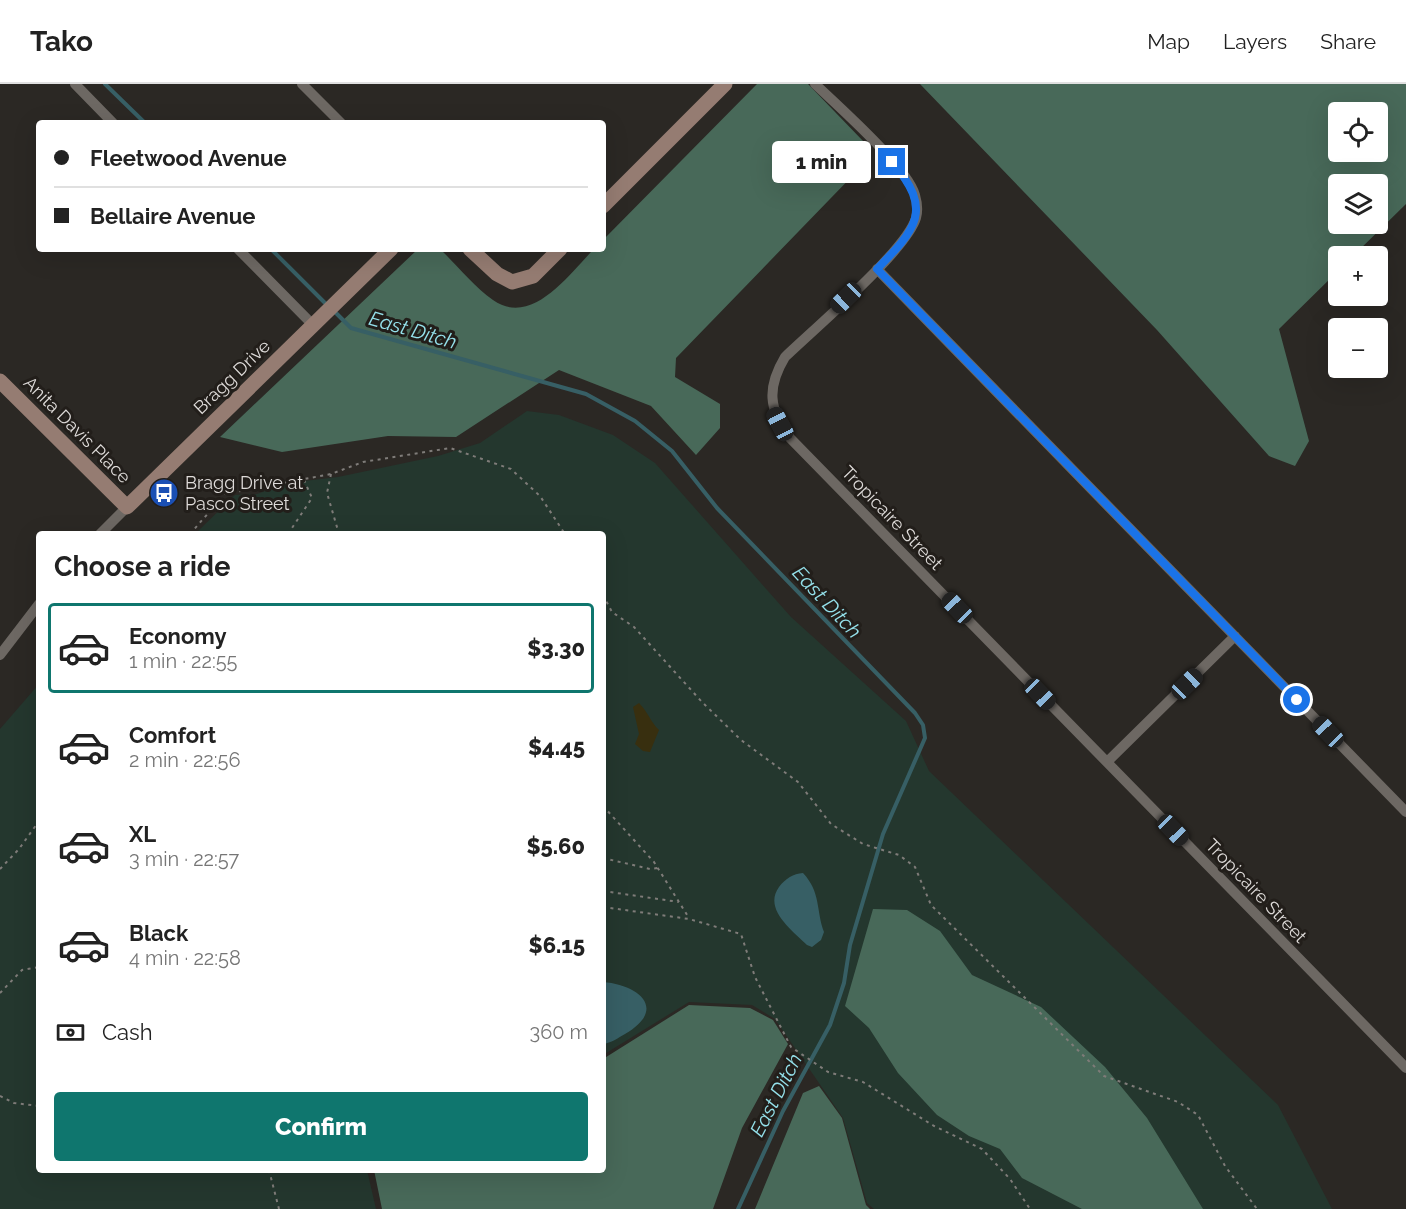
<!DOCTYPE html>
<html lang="en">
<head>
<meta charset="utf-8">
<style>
  body { margin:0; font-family:Raleway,sans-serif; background:#f2f2f2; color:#222; height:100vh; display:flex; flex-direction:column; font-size:22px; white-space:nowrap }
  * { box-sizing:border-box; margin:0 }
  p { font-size:20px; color:#767676 }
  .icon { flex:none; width:33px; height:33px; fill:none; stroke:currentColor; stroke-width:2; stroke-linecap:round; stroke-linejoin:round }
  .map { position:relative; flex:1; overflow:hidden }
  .details { position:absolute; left:36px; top:447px; width:570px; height:642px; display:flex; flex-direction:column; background:#fff; border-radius:6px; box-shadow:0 6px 24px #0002 }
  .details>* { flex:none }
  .top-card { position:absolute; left:36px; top:36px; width:570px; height:132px; border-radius:6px; box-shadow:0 6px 24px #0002; display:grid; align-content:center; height:132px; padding:0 18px; background:#fff }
  .tools { position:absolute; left:1328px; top:18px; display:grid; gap:12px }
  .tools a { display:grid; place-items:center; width:60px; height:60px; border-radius:6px; background:#fff; box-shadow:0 6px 24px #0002; font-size:30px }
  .end { position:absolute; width:27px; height:27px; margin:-14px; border:8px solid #1a73e8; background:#fff; box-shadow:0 0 0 3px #fff }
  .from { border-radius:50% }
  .bubble { position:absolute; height:42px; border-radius:6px; background:#fff; box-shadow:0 6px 24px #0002; font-size:20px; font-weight:800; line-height:42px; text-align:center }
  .car { position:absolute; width:18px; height:36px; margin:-18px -9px; border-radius:8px; box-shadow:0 0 4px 2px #0007; background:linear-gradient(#222 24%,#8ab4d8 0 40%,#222 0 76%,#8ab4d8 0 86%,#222 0) }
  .top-card b { display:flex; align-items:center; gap:21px; height:57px; font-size:22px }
  .top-card b+b { border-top:2px solid #e0e0e0 }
  .top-card i { width:15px; height:15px; background:#222 }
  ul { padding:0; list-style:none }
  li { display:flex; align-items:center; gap:18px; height:90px; margin:0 12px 9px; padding:0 6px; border:3px solid transparent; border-radius:6px }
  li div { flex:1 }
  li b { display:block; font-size:22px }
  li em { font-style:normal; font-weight:800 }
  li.on { border-color:#0f766e }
  li>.icon { width:54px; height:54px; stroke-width:1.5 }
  h2 { padding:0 18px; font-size:27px; line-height:72px }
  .pay { display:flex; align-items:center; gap:15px; height:66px; padding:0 18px; font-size:22px }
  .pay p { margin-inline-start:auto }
  .button { display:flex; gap:12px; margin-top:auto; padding:12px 18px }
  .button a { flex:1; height:69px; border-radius:6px; background:#0f766e; color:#fff; font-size:24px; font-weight:800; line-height:69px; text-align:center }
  header { display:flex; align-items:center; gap:36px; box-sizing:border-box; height:84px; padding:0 30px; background:#fff; border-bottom:2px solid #e0e0e0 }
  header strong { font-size:28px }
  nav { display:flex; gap:33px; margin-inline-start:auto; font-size:21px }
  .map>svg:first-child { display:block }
  .green { fill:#24372e }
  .forest { fill:#486959; fill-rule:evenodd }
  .sand { fill:#382f0f }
  .water { fill:#375f65 }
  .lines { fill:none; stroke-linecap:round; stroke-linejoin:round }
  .stream { stroke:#375f65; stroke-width:4 }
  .path { stroke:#7f7c79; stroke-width:2; stroke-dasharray:3 4.5; stroke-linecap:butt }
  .street { stroke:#6d6863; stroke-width:10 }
  .secondary { stroke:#957c72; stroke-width:15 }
  .route { stroke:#1a73e8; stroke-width:8 }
  .labels { text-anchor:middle; stroke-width:6; stroke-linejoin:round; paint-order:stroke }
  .street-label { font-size:18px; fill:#dedbd9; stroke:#221e1a }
  .poi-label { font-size:18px; fill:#dedbd9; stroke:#221e1a; text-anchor:start }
  .water-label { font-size:20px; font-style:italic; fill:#95e1eb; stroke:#221e1a }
</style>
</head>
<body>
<header>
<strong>Tako</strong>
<nav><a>Map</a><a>Layers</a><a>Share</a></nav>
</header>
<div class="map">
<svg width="1406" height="1125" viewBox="0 0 1406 1125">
  <rect width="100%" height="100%" fill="#2b2824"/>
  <path class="green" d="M527,327L559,331L613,351L655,379L791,533L906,637L929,687L1278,1021L1332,1125H874L867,1119L843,1034L775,935L752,921L689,918L603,971V450H195L235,411L257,410L287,399L338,393L438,372L480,359Z
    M39,600V1086H367L376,1125H0V645Z"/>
  <path class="forest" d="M757,0H808L864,58L860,84L676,274L675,293L720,320V344L696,371L651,322L559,286L456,353L388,352L282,368L220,353L418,165H440C457,181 474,203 493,216C532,244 570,189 594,165H603V156Z
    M920,0H1406V120L1353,172H1338V187L1279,245L1309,357L1295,382L1269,372L1157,246ZM1338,28H1377V68H1338ZM1338,100H1377V140H1338Z
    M873,825L907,826L940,847L972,891L1041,923L1105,983L1147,1034L1203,1125H1082L1022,1094L1000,1065L969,1052L937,1031L898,989L869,944L845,922Z
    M689,921L750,924L773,936L788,960L742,1044L713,1125H382L374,1086H603V975Z
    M819,1002L842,1034L866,1121L870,1125H755L803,1009Z"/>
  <path class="sand" d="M639,619C648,628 650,637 659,646L650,668L643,667L635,660L639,650L633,623Z"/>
  <path class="water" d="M803,789C821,808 816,827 824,848L821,856L812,863L807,861C792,846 763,825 779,803C786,794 793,790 803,789Z
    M603,898C639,901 668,925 625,950C618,954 611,959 603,960Z"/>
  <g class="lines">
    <path class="stream" d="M105,0L145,39
      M271,165L328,222
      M334,227L351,244L586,310L635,337L672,367L717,424L915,629L923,641L925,654L883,750L850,861L844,899L830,941L783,1027L738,1125"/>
    <path class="path" d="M331,390L327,409L339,450
      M190,450L225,410L331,390L363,378L450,364L511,385L540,412L565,450
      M288,450L312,414L304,396
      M603,511L612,528L634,543L702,618L741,656L798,698L831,740L863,760L899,771L915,783L931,821L1104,992L1178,1018L1198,1031L1225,1082L1257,1125
      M603,722L654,778L689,834
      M603,774L650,785L658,784
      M0,785L19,765L39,737
      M603,807L679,818
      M603,823L689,835L741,850L755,893L791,963L828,988L863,998L934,1042L982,1065L1010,1095L1030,1125
      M0,909L22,886L39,883
      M0,1012L14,1019L39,1022
      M269,1086L279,1125"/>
    <path class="street" d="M75,0L113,39
      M302,0L341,39
      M815,0C839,23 907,83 915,111C917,118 918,127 916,134C906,167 814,245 785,273C767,303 768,325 790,354L1406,984
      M238,165L313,241
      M877,185L1406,728
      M100,450L127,423
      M0,571L39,520
      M1107,678L1235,552"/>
    <path class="secondary" d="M603,122L725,0
      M470,165L497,190L512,198L533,192L560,165
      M0,297L127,423L391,165"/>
  </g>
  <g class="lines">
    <path class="route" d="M892,78C934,126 916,145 877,185L1297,616"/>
  </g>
  <defs>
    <g id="bus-disc" transform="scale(1.5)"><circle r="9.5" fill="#1a4fb4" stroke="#221e1a"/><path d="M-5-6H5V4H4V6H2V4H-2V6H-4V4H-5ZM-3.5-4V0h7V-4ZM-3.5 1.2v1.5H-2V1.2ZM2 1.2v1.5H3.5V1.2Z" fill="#fff"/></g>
  </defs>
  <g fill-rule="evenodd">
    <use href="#bus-disc" x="164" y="409"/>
  </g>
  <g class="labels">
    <g class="street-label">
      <text transform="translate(232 293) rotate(-44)" y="6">Bragg Drive</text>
      <text transform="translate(77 346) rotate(45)" y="6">Anita Davis Place</text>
      <text transform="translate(892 434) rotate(46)" y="6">Tropicaire Street</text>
      <text transform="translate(1256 807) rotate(46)" y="6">Tropicaire Street</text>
    </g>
    <g class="poi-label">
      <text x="185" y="405">Bragg Drive at<tspan x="185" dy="21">Pasco Street</tspan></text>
    </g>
    <g class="water-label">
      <text transform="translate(413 246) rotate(16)" y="7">East Ditch</text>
      <text transform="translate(827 518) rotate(47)" y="7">East Ditch</text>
      <text transform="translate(776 1011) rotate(-63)" y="7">East Ditch</text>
    </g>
  </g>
</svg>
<div class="tools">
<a><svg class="icon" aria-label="locate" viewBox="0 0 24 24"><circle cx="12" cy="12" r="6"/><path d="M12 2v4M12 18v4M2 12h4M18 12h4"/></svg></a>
<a><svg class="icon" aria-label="layers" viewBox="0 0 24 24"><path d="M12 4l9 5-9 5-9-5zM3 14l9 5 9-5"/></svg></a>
<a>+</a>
<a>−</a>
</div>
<i class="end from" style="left:1297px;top:616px"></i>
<i class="end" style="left:892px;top:78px"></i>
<div class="bubble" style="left:772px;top:57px;width:99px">1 min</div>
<i class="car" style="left:846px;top:214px;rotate:226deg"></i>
<i class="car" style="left:780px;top:340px;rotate:332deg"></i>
<i class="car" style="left:957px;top:524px;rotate:316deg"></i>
<i class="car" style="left:1187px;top:600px;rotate:46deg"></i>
<i class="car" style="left:1040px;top:610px;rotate:136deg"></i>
<i class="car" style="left:1328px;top:648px;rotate:316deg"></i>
<i class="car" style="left:1173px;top:746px;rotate:136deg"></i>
<div class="top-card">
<b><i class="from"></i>Fleetwood Avenue</b>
<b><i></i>Bellaire Avenue</b>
</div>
<section class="details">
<h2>Choose a ride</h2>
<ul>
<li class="on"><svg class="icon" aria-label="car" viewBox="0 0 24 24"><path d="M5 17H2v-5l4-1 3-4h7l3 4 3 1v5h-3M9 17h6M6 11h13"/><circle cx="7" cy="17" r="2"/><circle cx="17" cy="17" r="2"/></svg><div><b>Economy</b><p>1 min · 22:55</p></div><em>$3.30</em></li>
<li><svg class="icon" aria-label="car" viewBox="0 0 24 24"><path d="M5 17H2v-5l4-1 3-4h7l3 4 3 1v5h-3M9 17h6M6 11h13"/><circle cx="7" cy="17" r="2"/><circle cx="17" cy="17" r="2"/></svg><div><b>Comfort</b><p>2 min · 22:56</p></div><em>$4.45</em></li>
<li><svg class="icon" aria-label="car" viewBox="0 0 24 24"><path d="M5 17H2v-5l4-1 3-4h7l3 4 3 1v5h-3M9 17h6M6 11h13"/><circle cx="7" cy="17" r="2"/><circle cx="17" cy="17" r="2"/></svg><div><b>XL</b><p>3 min · 22:57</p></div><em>$5.60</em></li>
<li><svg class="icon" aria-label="car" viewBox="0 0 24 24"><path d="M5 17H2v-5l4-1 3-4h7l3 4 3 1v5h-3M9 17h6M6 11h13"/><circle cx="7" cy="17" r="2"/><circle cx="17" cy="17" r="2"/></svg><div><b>Black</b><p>4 min · 22:58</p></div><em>$6.15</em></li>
</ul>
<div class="pay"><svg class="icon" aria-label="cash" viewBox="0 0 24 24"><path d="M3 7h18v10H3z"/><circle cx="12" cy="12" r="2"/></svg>Cash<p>360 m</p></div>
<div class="button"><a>Confirm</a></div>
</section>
</div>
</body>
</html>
